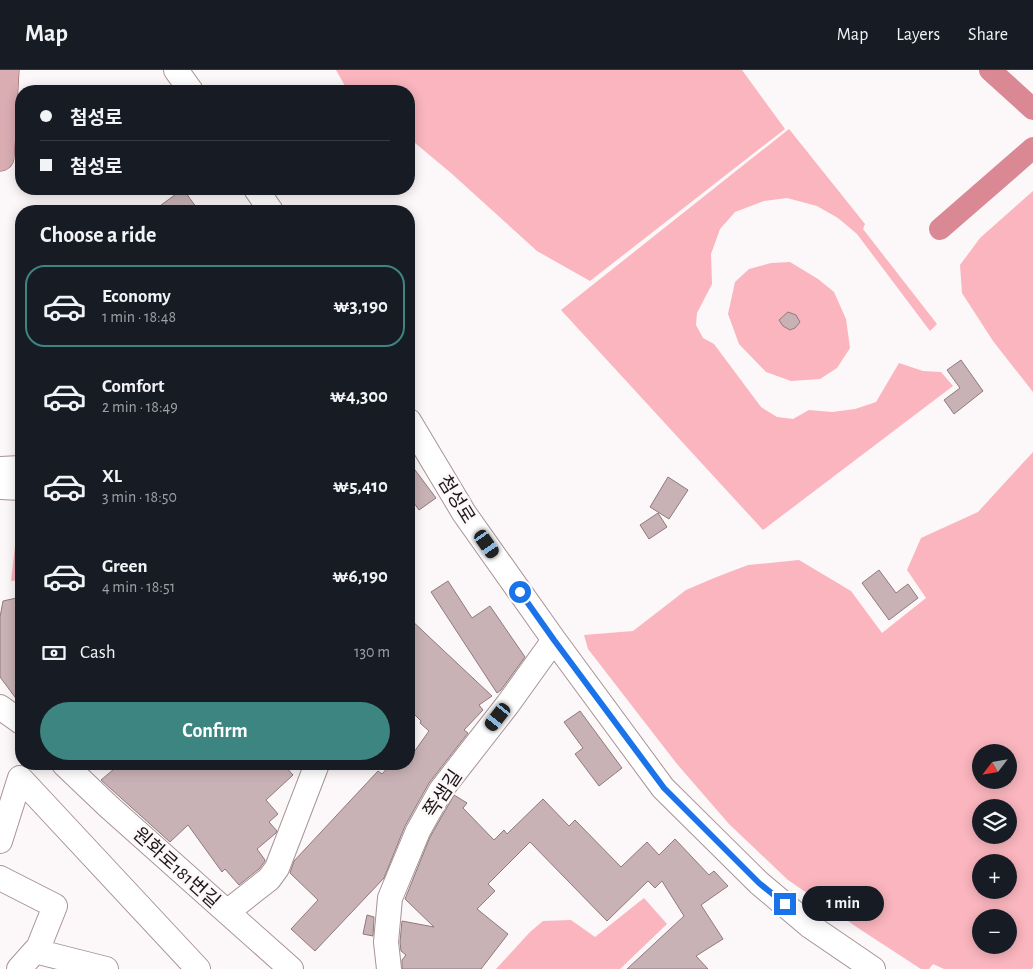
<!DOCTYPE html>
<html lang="en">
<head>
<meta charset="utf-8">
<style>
  body { margin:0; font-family:"Alegreya Sans","Noto Sans KR",sans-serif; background:#20242c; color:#f1f3f6; height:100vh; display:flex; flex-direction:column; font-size:19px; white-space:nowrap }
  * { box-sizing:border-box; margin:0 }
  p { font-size:16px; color:#9ea1a6 }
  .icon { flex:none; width:28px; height:28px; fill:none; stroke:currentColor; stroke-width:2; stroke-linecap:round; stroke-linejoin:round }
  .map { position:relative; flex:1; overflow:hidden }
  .side { position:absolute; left:15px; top:135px; width:400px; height:565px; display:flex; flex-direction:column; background:#171b24; border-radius:20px; box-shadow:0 2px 12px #0003 }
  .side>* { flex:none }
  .banner { position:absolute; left:15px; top:15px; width:400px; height:110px; border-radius:20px; box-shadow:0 2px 12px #0003; display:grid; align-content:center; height:110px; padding:0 25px; background:#171b24 }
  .needle { width:32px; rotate:239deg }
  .fabs { position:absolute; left:972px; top:674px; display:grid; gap:10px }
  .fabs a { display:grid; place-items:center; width:45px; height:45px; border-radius:50%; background:#171b24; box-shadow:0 2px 12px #0003; font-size:25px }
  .end { position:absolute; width:22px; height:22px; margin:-11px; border:6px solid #1a73e8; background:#fff; box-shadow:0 0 0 2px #fff }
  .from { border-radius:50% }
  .bubble { position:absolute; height:35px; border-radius:18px; background:#171b24; box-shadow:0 2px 12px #0003; font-size:16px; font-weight:700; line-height:35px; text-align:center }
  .car { position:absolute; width:15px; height:30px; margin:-15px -8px; border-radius:6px; box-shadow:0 0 4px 1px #0007; background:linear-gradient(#222 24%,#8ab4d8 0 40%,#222 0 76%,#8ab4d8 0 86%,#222 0) }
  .banner b { display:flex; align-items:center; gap:18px; height:48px; font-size:19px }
  .banner b+b { border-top:1px solid #363941 }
  .banner i { width:12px; height:12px; background:#f1f3f6 }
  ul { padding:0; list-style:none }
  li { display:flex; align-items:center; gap:15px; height:82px; margin:0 10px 8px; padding:0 15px; border:2px solid transparent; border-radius:20px }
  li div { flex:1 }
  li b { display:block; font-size:19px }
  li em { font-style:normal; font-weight:700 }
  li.selected { border-color:#3d8581 }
  li>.icon { width:45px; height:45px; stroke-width:1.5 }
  h2 { padding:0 25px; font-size:22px; line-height:60px }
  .pay { display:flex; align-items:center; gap:12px; height:55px; padding:0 25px; font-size:19px }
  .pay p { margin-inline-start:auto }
  .primary-button { display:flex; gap:10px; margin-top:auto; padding:10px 25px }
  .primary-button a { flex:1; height:58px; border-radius:30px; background:#3d8581; color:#fff; font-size:20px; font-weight:700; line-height:58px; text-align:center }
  header { display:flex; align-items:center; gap:30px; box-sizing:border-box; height:70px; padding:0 25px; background:#171b24; border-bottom:1px solid #363941 }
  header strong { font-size:24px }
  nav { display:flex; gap:28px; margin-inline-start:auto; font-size:18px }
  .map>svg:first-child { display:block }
  .green { fill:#fab5be; fill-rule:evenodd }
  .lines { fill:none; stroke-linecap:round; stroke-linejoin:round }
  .canal { stroke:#da8893; stroke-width:22 }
  .building { fill:#c8b2b5; stroke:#8f7a7c }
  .minor-casing { stroke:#a89395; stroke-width:26 }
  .major-casing { stroke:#89545c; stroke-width:29 }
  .minor { stroke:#fff; stroke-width:24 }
  .major { stroke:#daadb3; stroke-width:28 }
  .route { stroke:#1a73e8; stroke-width:6 }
  .labels { text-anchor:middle; stroke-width:5; stroke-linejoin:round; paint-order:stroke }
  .street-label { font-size:19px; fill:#1e1617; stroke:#fcf7f8 }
</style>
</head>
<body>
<header>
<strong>Map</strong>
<nav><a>Map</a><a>Layers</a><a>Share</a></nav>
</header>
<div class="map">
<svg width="1033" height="899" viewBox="0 0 1033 899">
  <rect width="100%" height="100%" fill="#fcf7f8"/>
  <path class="green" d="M336,0H742L785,59L590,211L537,181L451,103L409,68V21H352L345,16Z
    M789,59L865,154L863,159L937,254L930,261L857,164L838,148L817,136L787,128L764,131L735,142L720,159L711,184L712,214L697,243L696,255L703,268L714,274L761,337L777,347L793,349L809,340L832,342L855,339L876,332L899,293L923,301L941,302L953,316L763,460L561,240Z
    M1033,121V322L993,271L962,223L960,195L980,168Z
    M790,192L818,209L834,222L846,249L850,278L837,298L820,309L791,311L766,302L739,274L728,244L735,212L749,199L771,193Z
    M1033,382V897L1032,899H944L933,894L929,899H921L861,860L788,810L729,754L677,694L588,579L584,565L633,561L686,520L714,508L748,495L799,490L851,521L882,563L926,528L907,500L921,468L978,442ZM1009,682V710H981V682ZM981,738H1009V765H981ZM1009,792V820H981V792ZM981,848H1009V875H981Z
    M20,432H21V510L11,511Z
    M644,828L667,854L620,899H496L530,862L543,851L571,850L595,867Z"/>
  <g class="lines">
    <path class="canal" d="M990,0L1033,39
      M940,159L1033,78"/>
  </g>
  <path class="building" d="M183,119L199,141H153Z
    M788,242L796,245L800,252L795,258L790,260L783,256L779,250Z
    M961,290L983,321L954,344L944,330L960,318L947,300Z
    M409,392L436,428L419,440L409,426Z
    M668,407L688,420L669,449L650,437Z
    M658,443L667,457L649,469L640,455Z
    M879,500L896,523L908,514L918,528L889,550L862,513Z
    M448,511L472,548L490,536L525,587L501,620L497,623L431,522Z
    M21,527V635L0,607V547L3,531Z
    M409,548L492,626L479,635L483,640L464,660L468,663L429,713L405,756L384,808L315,881L291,859L318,830L290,803L294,791L378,701L382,704L391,694H409V689L429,661L420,653L421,651L409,639Z
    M580,641L622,698L599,716L575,684L583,678L564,652Z
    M120,694H283L293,705L266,730L278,744L269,752L277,761L276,763L257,779L265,790V791L259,799L239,815L225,799L222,802L188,755L170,772L101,710Z
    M454,725L467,733L463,738L494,770L504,760L507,764L543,729L569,756L575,750L621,797L647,772L659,785L675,769L709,805L714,801L728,816L701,835L723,869L696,886L708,899H627L684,846L662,811L655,818L648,811L607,851L530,772L488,814L495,821L477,839L508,864L481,899H402V890L406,885L401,881L400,872L402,851L434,857L405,829L430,767Z
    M367,845L374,847L373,866L363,864Z"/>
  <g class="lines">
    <g class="minor-casing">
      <path id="minor" d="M176,0L191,21
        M256,119L271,141
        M409,351L464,443L554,570L663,718L759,813L810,856L873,899
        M0,399L21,398
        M0,417L21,418
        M0,637L21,652
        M64,694L108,736L291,899
        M0,771L20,708L198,899
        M0,808L55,836L37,881
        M227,842L269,809L277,798L317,694
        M19,899L35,881L106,899
        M389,899L386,872L390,828L418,761L441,720L508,634L554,570"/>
    </g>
    <g class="major-casing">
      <path id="major" d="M0,87L5,0"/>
    </g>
    <use href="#minor" class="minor"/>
    <use href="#major" class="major"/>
  </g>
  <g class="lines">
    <path class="route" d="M520,522L554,570L664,718L759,813L785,834"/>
  </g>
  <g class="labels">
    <g class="street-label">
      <text transform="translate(457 429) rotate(58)" y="7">첨성로</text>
      <text transform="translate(442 723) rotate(-56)" y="7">쪽샘길</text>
      <text transform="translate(177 797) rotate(42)" y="7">원화로181번길</text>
    </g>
  </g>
</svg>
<div class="fabs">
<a><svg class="needle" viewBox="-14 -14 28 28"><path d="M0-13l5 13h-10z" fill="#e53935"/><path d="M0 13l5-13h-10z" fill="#9ea1a6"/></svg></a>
<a><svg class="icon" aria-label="layers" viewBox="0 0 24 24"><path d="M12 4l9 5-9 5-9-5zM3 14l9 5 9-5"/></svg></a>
<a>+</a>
<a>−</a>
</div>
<i class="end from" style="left:520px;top:522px"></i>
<i class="end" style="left:785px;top:834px"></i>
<div class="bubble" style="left:802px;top:816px;width:82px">1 min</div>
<i class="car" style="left:487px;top:474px;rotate:145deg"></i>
<i class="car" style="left:498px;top:647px;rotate:218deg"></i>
<div class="banner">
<b><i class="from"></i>첨성로</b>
<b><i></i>첨성로</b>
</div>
<section class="side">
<h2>Choose a ride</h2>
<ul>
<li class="selected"><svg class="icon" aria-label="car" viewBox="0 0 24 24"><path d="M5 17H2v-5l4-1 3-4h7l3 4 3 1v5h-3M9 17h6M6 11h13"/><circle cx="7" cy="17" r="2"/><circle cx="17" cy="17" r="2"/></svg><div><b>Economy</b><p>1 min · 18:48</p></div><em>₩3,190</em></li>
<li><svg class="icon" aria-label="car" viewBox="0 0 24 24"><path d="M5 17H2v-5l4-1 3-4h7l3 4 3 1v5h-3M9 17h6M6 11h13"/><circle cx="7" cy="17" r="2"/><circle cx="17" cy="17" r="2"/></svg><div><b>Comfort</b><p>2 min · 18:49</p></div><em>₩4,300</em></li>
<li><svg class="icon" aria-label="car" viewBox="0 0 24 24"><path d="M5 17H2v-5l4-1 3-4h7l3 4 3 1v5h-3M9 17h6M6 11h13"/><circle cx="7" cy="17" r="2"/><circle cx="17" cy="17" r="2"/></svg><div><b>XL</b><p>3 min · 18:50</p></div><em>₩5,410</em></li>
<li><svg class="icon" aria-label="car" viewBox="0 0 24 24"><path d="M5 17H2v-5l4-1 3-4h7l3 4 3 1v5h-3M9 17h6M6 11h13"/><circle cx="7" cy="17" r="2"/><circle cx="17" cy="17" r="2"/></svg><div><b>Green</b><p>4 min · 18:51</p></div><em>₩6,190</em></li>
</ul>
<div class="pay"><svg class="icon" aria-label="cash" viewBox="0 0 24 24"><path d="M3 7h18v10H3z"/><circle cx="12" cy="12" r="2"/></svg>Cash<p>130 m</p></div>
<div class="primary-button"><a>Confirm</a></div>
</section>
</div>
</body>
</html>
